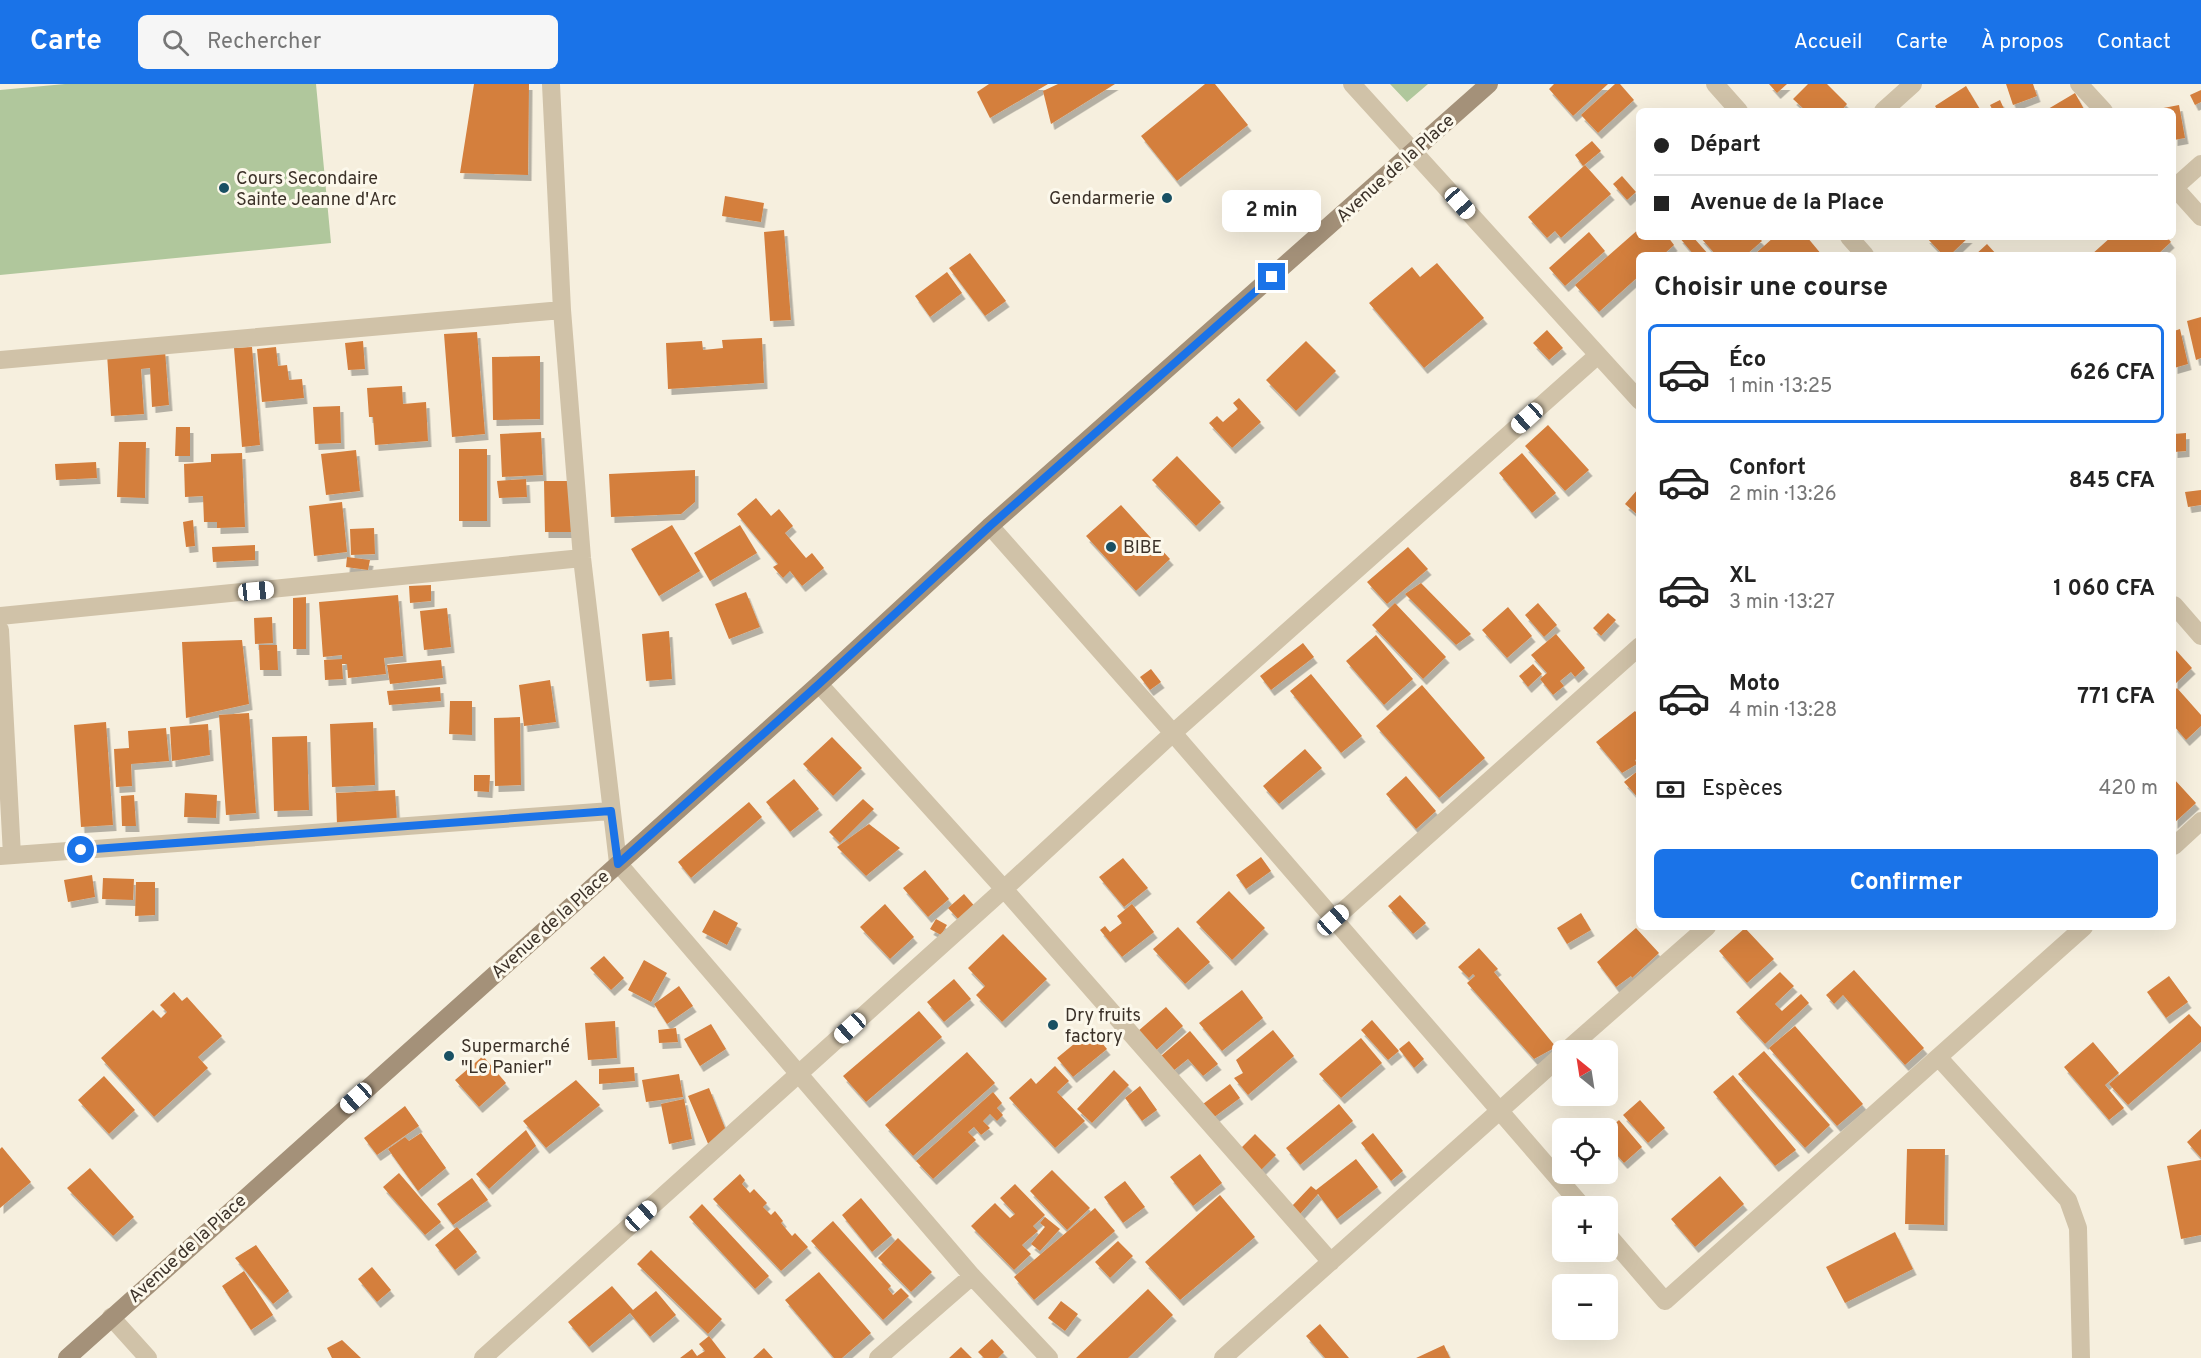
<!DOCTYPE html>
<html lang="fr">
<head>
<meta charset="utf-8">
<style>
  body { margin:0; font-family:Overpass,sans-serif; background:#f6f6f6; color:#222; height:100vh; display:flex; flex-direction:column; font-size:22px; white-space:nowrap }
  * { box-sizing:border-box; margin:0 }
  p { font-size:20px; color:#767676 }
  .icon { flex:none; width:33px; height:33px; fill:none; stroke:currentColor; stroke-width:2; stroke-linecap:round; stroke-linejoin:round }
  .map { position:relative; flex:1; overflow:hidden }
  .side { position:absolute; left:1636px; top:168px; width:540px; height:678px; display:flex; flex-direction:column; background:#fff; border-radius:9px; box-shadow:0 6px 24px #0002 }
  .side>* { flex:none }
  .guide { position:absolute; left:1636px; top:24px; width:540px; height:132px; border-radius:9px; box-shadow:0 6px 24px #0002; display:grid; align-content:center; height:132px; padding:0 18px; background:#fff }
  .needle { width:39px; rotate:330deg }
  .tools { position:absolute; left:1552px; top:956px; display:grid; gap:12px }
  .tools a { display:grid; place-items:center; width:66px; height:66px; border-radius:9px; background:#fff; box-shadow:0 6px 24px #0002; font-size:30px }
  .end { position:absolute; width:27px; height:27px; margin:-14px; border:8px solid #1a73e8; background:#fff; box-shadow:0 0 0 3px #fff }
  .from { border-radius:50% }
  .bubble { position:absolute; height:42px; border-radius:9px; background:#fff; box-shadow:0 6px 24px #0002; font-size:20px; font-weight:700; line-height:42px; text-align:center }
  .car { position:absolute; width:18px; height:36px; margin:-18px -9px; border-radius:8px; box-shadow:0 0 4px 2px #0007; background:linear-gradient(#fff 24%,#345 0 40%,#fff 0 76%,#345 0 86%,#fff 0) }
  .guide b { display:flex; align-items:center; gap:21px; height:57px; font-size:22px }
  .guide b+b { border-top:2px solid #e0e0e0 }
  .guide i { width:15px; height:15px; background:#222 }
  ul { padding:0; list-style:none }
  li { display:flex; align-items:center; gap:18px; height:99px; margin:0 12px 9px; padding:0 6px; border:3px solid transparent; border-radius:9px }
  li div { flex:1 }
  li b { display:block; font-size:22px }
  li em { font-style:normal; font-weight:700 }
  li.current { border-color:#1a73e8 }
  li>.icon { width:54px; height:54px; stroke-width:1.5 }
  h2 { padding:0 18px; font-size:27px; line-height:72px }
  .pay { display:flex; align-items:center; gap:15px; height:66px; padding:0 18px; font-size:22px }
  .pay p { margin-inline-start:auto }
  .cta { display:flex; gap:12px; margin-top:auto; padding:12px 18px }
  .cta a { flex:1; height:69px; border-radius:9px; background:#1a73e8; color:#fff; font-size:24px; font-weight:700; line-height:69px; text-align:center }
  header { display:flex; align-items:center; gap:36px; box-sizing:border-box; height:84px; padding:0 30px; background:#1a73e8; color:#fff }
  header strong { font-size:28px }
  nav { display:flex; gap:33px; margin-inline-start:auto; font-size:21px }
  .search { width:420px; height:54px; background:#f6f6f6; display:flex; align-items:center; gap:15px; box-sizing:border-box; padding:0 21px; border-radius:9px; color:#767676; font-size:22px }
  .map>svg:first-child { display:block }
  .green { fill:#b0c79c }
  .building { fill:#d47f3e; filter:url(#shadow) }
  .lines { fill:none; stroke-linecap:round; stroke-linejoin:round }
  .street { stroke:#d0c2a8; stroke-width:18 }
  .secondary { stroke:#a49179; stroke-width:18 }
  .route { stroke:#1a73e8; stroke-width:8 }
  .poi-dot { fill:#195063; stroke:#fcf8eb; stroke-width:2 }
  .labels { text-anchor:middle; stroke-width:6; stroke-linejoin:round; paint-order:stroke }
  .street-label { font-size:18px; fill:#3c3229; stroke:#fcf8eb }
  .poi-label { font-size:18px; fill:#3c3229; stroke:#fcf8eb; text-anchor:start }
</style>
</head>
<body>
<header>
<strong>Carte</strong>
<div class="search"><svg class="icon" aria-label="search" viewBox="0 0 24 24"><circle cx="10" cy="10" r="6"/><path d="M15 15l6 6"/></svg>Rechercher</div>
<nav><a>Accueil</a><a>Carte</a><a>À propos</a><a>Contact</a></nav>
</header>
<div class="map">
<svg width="2201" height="1274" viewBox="0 0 2201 1274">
  <defs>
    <filter id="shadow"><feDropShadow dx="3.5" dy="6" stdDeviation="0" flood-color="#0004"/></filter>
  </defs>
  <rect width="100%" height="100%" fill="#f6efde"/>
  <path class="green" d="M65,0H316L331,159L0,191V6Z
    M1390,0H1428L1407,18Z"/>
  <path class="building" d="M474,0H529L528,91L460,89Z
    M989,0H1048L990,34L977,8Z
    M1058,0H1115L1051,40L1043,7Z
    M1205,0H1215L1248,41L1177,97L1141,52Z
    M1554,0H1608L1573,32L1549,5Z
    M1615,0H1620L1634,16L1598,49L1581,31Z
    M1769,0H1787L1777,9Z
    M1808,0H1827L1847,20L1841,27H1806L1793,15Z
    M2006,0H2033L2037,12L2013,21Z
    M1966,2L1981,27H1938L1935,22Z
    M2201,6V18L2195,21L2190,11Z
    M2075,9L2085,27H2050L2048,25Z
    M2000,16L2005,27H1993L1990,21Z
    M2179,21L2185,54L2174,56V27L2153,26Z
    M1592,57L1601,67L1583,82L1575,71Z
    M1585,81L1611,110L1561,154L1555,147L1547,154L1528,133Z
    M1622,92L1636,108L1627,116L1613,100Z
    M725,112L764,119L761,138L722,132Z
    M1640,144V153H1668L1674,161L1663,171H1640V191L1599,228L1575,201Z
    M784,146L791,236L770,237L764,148Z
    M1589,148L1605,167L1565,202L1549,184Z
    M1679,153H1693L1709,171H1694Z
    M1700,153H1758L1762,157L1746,171H1716Z
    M1774,153H1807L1822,171H1754Z
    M1926,153H1969L1950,171H1943Z
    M2111,153H2167L2171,158L2157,171H2091Z
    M1987,160L1997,171H1975Z
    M970,169L1006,217L985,232L949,184Z
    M1437,179L1484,234L1424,284L1369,219L1412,183L1420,193Z
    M947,188L962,209L930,233L915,212Z
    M2201,233V274L2196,276L2187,237Z
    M2180,245L2188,280L2174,284V247Z
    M1547,246L1563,264L1549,276L1533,259Z
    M477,248L485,350L452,353L444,250Z
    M762,254L764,299L668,305L666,259L702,257L703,266L723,264L722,256Z
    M363,257L365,285L348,286L345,259Z
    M1306,257L1336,287L1296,327L1266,296Z
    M252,263L260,361L242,363L234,264Z
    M276,263L278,282L287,281L289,296L302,295L304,314L262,318L257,265Z
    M165,266L169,321L152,323L150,284L141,285L144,330L111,332L107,270Z
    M540,272V335L493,336L492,273Z
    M402,302L403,320L426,318L428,357L375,361L373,333H369L367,304Z
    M1239,314L1261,338L1232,364L1209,339L1217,332L1223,338L1238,325L1233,319Z
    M340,322L341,359L315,360L313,323Z
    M1548,341L1589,386L1565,407L1525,362Z
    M176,343H190V372H175Z
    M541,348L543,391L502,393L500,350Z
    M2186,349V367L2174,368V350Z
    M119,358H146L145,414L117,413Z
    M459,365H487V437H459Z
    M356,366L360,407L326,411L321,370Z
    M242,369L245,443L217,444V438H204L203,412L185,413L184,380L211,378V370Z
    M1522,369L1556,409L1532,429L1499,389Z
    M1177,372L1221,418L1196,442L1152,396Z
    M96,378L97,394L56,396L55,380Z
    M695,386V418L681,430L611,433L609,390Z
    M526,395L527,413L499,414L497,397Z
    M544,397H570L571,448H545Z
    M1638,405L1640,406V433L1625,420Z
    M2201,406V421L2188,423L2185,408Z
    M756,414L771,432L779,425L793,442L785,449L806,474L812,469L824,484L802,502L790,487L783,494L773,483L778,480L737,430Z
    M342,418L347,468L314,472L309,422Z
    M1121,421L1170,475L1136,507L1086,452Z
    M193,436L195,462L186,463L183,438Z
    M672,441L700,487L659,512L631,465Z
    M740,441L757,469L710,497L694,469Z
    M374,444L375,470L351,471L350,445Z
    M255,461V476L213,478L212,463Z
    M1408,463L1428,485L1387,520L1367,498Z
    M347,473L370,476L368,486L346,483Z
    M1421,499L1471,550L1456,561L1405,510Z
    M431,501V517L410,519L409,502Z
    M746,508L760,543L729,555L715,520Z
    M398,511L403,572L384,574L386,590L348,594L347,580H342L343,595L325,596L324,576L342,575V571L323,573L319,518Z
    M306,513V565H293V514Z
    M1395,519L1446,573L1423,595L1372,541Z
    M1538,519L1557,541L1544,553L1525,531Z
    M1508,523L1532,552L1507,574L1482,546Z
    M447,524L451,563L424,566L420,527Z
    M1608,529L1616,536L1601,552L1593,544Z
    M272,533L273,559L255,560L254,534Z
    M669,547L672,595L646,597L642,550Z
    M1556,550L1585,584L1575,593L1571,588L1560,597L1564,602L1553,611L1540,595L1547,589L1531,571Z
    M1376,551L1413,595L1384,621L1346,577Z
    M242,556L249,620L186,634L182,558Z
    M1303,559L1314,573L1271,606L1260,592Z
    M259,561H277L278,586H260Z
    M2174,564L2192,584L2174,601Z
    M441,576L443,594L390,600L387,581Z
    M1533,580L1542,590L1528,603L1519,592Z
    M1151,585L1161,598L1150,606L1140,593Z
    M1311,590L1362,652L1341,669L1290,607Z
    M550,596L556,638L524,642L519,601Z
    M1422,601L1485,674L1439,714L1376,642Z
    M440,603L441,617L389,621L387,607Z
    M2177,604L2201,631V642L2186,656L2174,642V607Z
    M450,617H472V651L449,650Z
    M1635,627L1640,633V674L1635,676L1637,680L1622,689L1596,658Z
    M249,629L256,729L226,731L219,631Z
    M520,633L521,701L495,702L494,634Z
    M106,638L113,741L81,743L74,641Z
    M373,638L375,701L332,703L330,640Z
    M208,640L210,671L172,677L170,643Z
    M166,644L169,677L131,680L132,702L116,703L114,665L129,664L128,647Z
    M307,652L309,726L274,727L272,653Z
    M832,653L862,684L833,712L803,680Z
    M1305,665L1322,684L1279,720L1263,702Z
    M1640,685V716L1624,698Z
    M474,691H490L489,708L474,707Z
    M1406,692L1436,727L1416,745L1386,710Z
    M794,695L819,725L790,748L766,718Z
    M2174,695L2196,719L2174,739Z
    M395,706L397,738L337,741L336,709Z
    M185,709L217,711L216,734L184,733Z
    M134,711L136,742H122L121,712Z
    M863,715L874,725L840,759L829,748Z
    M749,718L762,733L691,794L678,778Z
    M869,740L900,764L866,792L837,763Z
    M1261,773L1271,787L1246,805L1236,791Z
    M1123,774L1148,804L1124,823L1099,793Z
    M925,786L949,815L928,833L903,804Z
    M92,791L95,813L68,818L64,796Z
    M103,794L134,795L133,816L102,815Z
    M136,798H155V831L135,832Z
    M1229,807L1265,844L1232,876L1196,838Z
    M964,810L978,826L962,839L948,824Z
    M1400,811L1426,839L1413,850L1388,822Z
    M885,820L914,853L890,875L860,843Z
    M1132,820L1154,848L1122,873L1100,846L1105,842L1110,848L1122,839L1117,832Z
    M714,826L738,839L727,861L702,848Z
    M1581,829L1591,846L1567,860L1557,844Z
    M936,835L947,841L941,851L930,845Z
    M1178,843L1210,878L1185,900L1153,865Z
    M1636,844L1659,869L1632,894L1631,892L1616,903L1597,878Z
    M1745,844L1774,875L1747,899L1719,867Z
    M1003,850L1047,895L1002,938L976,911L985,902L968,884Z
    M1479,864L1498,885L1494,888L1556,963L1534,975L1467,899L1475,892L1473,890L1469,894L1458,883Z
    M604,872L624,894L611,906L590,884Z
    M644,876L667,889L651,918L628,906Z
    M1854,886L1924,964L1905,981L1843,911L1834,920L1826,911Z
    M1780,888L1794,902L1775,920L1782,927L1801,910L1809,919L1765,960L1736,928Z
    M2169,892L2188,918L2166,934L2147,908Z
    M954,895L971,915L944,938L927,918Z
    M679,902L693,922L667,940L654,920Z
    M1242,906L1263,934L1222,967L1199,939Z
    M174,908L182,917L187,913L222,952L198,973L208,984L154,1033L101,974L153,926L161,934L167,928L160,921Z
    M1166,923L1183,942L1154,968L1137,948Z
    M919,927L942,953L866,1018L843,992Z
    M2189,930L2201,943V958L2128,1021L2109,1000Z
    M1372,936L1399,967L1388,976L1361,946Z
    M615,937L617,974L588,976L585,939Z
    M711,940L726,965L700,982L684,955Z
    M1795,942L1863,1020L1837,1042L1769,964Z
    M676,944L678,958L659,959L658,946Z
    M1091,946L1107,965L1073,993L1057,974Z
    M1273,946L1294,972L1248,1011L1234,994L1243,989L1236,976Z
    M1190,947L1218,980L1203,992L1188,975L1173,987L1161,972Z
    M1361,954L1382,979L1341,1014L1319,990Z
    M1409,957L1424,975L1414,984L1399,965Z
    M2093,958L2119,989L2105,1001L2124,1024L2109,1036L2064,983Z
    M1764,967L1830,1041L1805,1064L1738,990Z
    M967,968L995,999L913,1072L885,1041Z
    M483,972L506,999L479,1023L455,996Z
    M1055,982L1069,997L1057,1008L1085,1037L1055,1064L1009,1014L1031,994L1036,1000Z
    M634,983L635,997L599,1000V985Z
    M1114,986L1129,1001L1092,1039L1077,1025Z
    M679,990L683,1013L646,1018L642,996Z
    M1733,991L1796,1066L1775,1082L1713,1008Z
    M104,992L135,1026L109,1050L78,1016Z
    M576,996L600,1021L546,1064L523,1037Z
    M1230,1000L1240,1014L1213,1034L1203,1020Z
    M1140,1002L1157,1026L1142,1037L1125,1014Z
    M709,1004L729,1054L709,1062L688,1012Z
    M993,1008L1002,1019L997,1024L1003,1031L997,1037L990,1030L983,1037L990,1044L981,1051L974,1043L968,1048L976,1056L933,1095L916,1077Z
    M684,1015L692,1055L669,1060L661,1020Z
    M1640,1016L1665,1044L1648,1059L1623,1031Z
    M1339,1020L1353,1037L1300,1081L1286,1064Z
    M405,1022L419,1042L377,1071L364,1054Z
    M1619,1036L1642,1063L1624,1079L1608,1061V1046Z
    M2201,1045V1074L2187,1058Z
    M526,1046L536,1062L489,1105L476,1090Z
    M421,1049L446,1084L418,1107L388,1065L405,1053L409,1057Z
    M1373,1049L1403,1087L1391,1097L1361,1059Z
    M1255,1050L1276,1071L1261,1086L1240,1065Z
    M2,1063L31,1098L0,1124V1065Z
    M1907,1065H1945L1944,1141L1905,1140Z
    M1200,1070L1222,1099L1193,1122L1170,1093Z
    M1356,1075L1378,1103L1337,1135L1318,1110L1300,1130L1292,1122L1311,1102L1316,1106Z
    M2201,1076V1151L2181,1155L2167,1082Z
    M90,1084L134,1133L113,1152L67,1104Z
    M1052,1086L1090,1124L1067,1146L1030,1107Z
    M399,1089L441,1138L425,1151L383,1103Z
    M740,1090L745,1096L742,1100L750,1109L754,1105L767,1119L763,1123L771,1131L775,1127L783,1137L781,1139L792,1152L795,1149L808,1163L781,1187L713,1115Z
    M1720,1092L1744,1120L1695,1163L1671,1135Z
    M472,1094L488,1116L453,1141L437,1120Z
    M1125,1097L1145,1123L1123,1139L1104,1113Z
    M1015,1100L1045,1131L1033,1142L1038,1147L1022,1161L1031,1170L1014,1186L971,1142L995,1119L1010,1134L1015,1130L1000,1114Z
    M1220,1111L1255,1153L1180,1216L1145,1178Z
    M861,1114L892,1151L872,1168L842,1131Z
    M702,1120L769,1192L755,1205L689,1133Z
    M1095,1124L1115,1147L1034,1216L1014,1193Z
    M1045,1133L1060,1145L1040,1167L1031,1160L1045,1143L1040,1139Z
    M833,1137L891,1202L888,1205L893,1211L901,1204L909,1212L883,1236L811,1157Z
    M457,1143L477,1168L455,1186L435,1161Z
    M1895,1148L1913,1185L1845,1219L1826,1183Z
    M898,1154L932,1188L911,1208L878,1174Z
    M1118,1157L1133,1172L1110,1194L1095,1178Z
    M256,1161L289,1207L273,1220L235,1174Z
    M651,1166L722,1235L708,1250L637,1180Z
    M372,1183L391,1206L377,1218L358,1195Z
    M244,1187L273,1231L251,1246L222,1202Z
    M819,1188L871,1249L842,1274H834L785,1216Z
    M612,1202L633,1226L656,1207L676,1231L650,1253L630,1229L589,1263L568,1238Z
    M1148,1205L1173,1231L1128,1274H1076Z
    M1061,1217L1078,1230L1065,1247L1048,1234Z
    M1320,1240L1349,1274H1325L1306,1252Z
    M709,1252L726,1274H680L692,1265L697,1272L705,1267L699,1260Z
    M992,1255L1004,1268L998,1274H984L978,1268Z
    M342,1256L361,1274H332L327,1264Z
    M1444,1261L1450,1274H1416Z
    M961,1263L972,1274H949Z
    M764,1264L773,1274H753Z"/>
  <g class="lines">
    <path class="street" d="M551,0L562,226L582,474L618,779L972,1192L1049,1274
      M1352,0L1640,317
      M1715,0L1739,27
      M2079,0L2104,27
      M1883,27L1913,0
      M2174,103L2201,133
      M2174,104L2201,80
      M1849,153L1865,171
      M0,276L562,226
      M990,442L1173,649L1582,1122
      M2174,521L2201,552
      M0,532L582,474
      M0,546L12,771
      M819,600L1004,805L1331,1178
      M2174,762L2201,737
      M0,772L611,727
      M1333,836L1640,562
      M1567,966L1707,843
      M1939,974L2068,1116L2078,1144L2081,1274
      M1608,1151L1665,1217L2084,843
      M111,1233L148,1274
      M483,1274L1004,805L1173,649L1598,271
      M878,1274L972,1192
      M1223,1274L1563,970"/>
    <path class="secondary" d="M67,1274L819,600L990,442L1489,0"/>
  </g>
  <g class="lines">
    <path class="route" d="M81,766L611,727L618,780L819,600L990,442L1272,193"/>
  </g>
  <g class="poi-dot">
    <circle cx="224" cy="104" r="6"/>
    <circle cx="1167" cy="114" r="6"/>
    <circle cx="1111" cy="463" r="6"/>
    <circle cx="1053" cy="941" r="6"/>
    <circle cx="449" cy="972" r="6"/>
  </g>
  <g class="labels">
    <g class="street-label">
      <text transform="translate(1395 84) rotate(-42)" y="6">Avenue de la Place</text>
      <text transform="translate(550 840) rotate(-42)" y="6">Avenue de la Place</text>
      <text transform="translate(187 1164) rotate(-42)" y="6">Avenue de la Place</text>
    </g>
    <g class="poi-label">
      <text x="236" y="100">Cours Secondaire<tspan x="236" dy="21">Sainte Jeanne d'Arc</tspan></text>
      <text x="1155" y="120" text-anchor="end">Gendarmerie</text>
      <text x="1123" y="469">BIBE</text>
      <text x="1065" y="937">Dry fruits<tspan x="1065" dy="21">factory</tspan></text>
      <text x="461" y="968">Supermarché<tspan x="461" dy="21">"Le Panier"</tspan></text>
    </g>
  </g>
</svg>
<div class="tools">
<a><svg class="needle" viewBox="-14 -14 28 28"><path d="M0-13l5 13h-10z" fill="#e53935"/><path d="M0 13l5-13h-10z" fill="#767676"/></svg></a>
<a><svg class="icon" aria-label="locate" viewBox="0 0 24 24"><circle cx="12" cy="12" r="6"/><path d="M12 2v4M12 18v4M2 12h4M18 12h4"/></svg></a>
<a>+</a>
<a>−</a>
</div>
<i class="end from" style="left:81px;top:766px"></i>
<i class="end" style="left:1272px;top:193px"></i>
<div class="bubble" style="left:1222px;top:106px;width:99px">2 min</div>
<i class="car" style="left:1460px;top:119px;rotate:138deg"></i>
<i class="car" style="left:1527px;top:334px;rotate:228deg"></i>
<i class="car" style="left:256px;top:507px;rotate:84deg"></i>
<i class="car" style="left:1333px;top:836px;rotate:48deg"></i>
<i class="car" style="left:850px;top:944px;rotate:228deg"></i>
<i class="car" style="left:356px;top:1014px;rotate:228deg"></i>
<i class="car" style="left:641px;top:1132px;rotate:48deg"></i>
<div class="guide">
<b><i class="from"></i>Départ</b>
<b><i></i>Avenue de la Place</b>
</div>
<section class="side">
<h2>Choisir une course</h2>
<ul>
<li class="current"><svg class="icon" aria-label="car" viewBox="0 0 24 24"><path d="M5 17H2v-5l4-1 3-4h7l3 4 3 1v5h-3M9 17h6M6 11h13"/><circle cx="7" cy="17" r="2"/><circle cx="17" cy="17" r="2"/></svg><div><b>Éco</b><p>1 min · 13:25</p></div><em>626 CFA</em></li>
<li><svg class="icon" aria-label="car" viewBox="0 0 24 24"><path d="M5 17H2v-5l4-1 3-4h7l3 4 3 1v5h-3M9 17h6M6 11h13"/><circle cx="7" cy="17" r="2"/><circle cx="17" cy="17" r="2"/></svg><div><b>Confort</b><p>2 min · 13:26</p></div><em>845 CFA</em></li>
<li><svg class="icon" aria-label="car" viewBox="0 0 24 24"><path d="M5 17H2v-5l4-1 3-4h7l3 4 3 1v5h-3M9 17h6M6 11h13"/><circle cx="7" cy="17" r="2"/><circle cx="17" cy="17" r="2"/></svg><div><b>XL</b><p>3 min · 13:27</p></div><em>1 060 CFA</em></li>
<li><svg class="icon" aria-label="car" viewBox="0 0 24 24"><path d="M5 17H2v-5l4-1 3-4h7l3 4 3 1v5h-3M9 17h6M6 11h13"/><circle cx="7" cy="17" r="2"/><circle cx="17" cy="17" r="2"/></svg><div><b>Moto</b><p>4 min · 13:28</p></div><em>771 CFA</em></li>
</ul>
<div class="pay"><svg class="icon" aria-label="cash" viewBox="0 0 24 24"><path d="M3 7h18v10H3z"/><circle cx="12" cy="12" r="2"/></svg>Espèces<p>420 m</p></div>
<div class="cta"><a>Confirmer</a></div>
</section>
</div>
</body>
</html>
